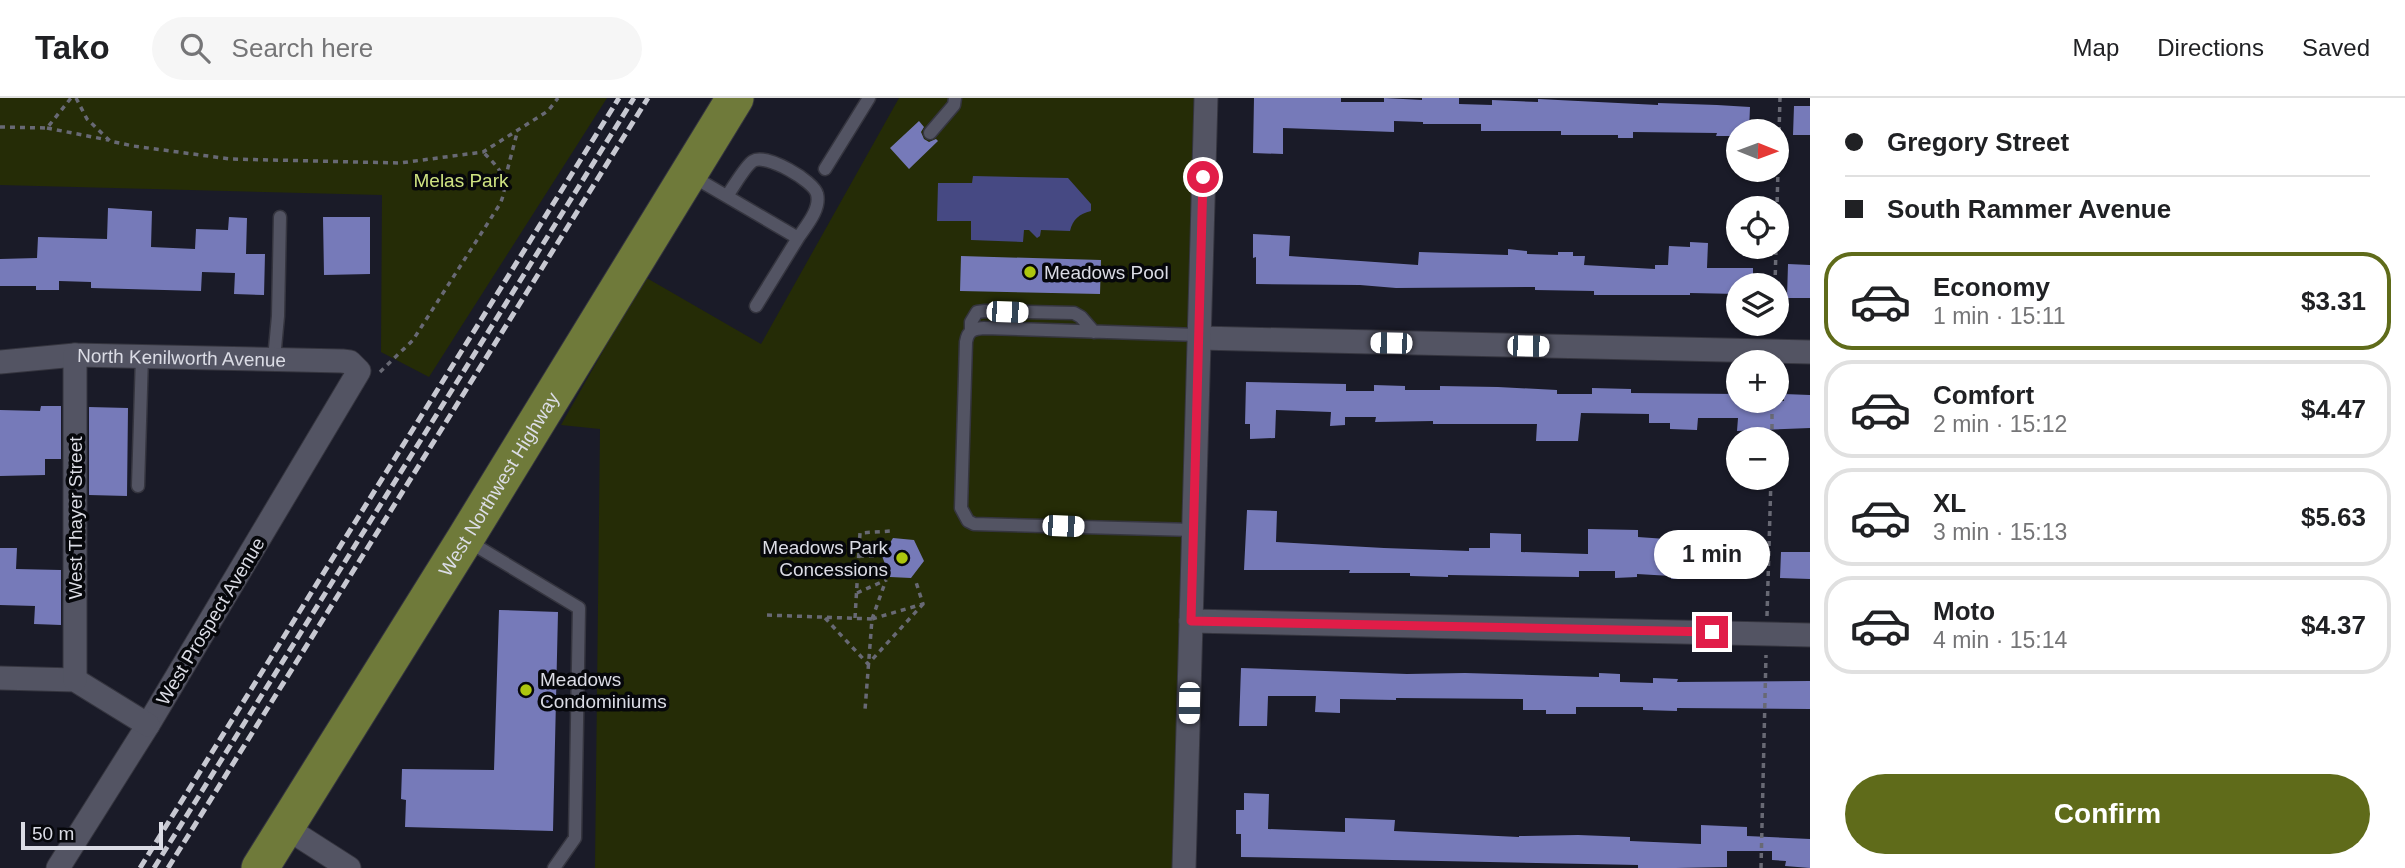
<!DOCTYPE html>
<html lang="en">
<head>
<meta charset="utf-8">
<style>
  body { margin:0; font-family:Helvetica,sans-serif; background:#f6f6f6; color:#202124; height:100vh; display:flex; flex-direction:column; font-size:26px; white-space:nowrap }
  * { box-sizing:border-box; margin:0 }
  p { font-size:23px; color:#757577 }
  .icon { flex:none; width:38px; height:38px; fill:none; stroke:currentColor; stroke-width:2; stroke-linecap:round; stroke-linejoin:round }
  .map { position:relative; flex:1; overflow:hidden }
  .side { display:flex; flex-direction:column; background:#fff; width:595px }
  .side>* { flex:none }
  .banner { display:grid; align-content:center; height:154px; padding:0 35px; background:#fff }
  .needle { width:46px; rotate:91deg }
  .controls { position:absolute; left:1726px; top:21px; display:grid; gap:14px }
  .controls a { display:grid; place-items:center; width:63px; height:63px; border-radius:50%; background:#fff; box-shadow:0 2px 5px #0004; font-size:35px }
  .scale { position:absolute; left:21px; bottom:18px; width:142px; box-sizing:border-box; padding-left:7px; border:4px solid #dbdce5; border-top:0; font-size:19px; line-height:24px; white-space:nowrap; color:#dbdce5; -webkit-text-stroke:5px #06070b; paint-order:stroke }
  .end { position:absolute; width:32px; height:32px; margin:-16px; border:9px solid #e11d48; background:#fff; box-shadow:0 0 0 4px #fff }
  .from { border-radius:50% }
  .bubble { position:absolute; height:49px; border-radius:24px; background:#fff; box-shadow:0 2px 5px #0004; font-size:23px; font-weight:800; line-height:49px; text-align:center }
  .car { position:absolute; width:21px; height:42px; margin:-21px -10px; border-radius:9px; box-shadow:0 0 5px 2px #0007; background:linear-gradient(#fff 24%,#345 0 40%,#fff 0 76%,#345 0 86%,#fff 0) }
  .banner b { display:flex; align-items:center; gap:24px; height:66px; font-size:26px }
  .banner b+b { border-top:2px solid #e0e0e0 }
  .banner i { width:18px; height:18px; background:#202124 }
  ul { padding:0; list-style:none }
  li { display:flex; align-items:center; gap:21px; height:98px; margin:0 14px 10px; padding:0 21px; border:4px solid #e0e0e0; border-radius:28px }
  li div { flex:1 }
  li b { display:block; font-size:26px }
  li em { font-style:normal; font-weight:800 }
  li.current { border-color:#5f6b1a }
  li>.icon { width:63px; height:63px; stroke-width:1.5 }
  .cta { display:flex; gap:14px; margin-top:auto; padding:14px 35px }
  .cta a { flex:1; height:80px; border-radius:42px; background:#5f6b1a; color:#fff; font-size:28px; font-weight:800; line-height:80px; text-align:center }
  header { display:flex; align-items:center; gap:42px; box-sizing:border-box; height:98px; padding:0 35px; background:#fff; border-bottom:2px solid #e0e0e0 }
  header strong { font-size:33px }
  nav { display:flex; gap:38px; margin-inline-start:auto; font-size:24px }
  .search { width:490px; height:63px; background:#f6f6f6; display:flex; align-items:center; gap:18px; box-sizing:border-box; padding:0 24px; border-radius:38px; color:#757577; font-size:26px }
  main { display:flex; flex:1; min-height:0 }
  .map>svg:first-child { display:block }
  .green { fill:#252c06 }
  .water { fill:#464983 }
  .building { fill:#767ab9 }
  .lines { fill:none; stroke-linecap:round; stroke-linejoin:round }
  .service-casing { stroke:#35353f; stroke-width:15 }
  .minor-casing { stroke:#35353f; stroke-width:25 }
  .primary-casing { stroke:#35353f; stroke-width:39 }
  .path { stroke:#686974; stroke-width:3.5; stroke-dasharray:5 5; stroke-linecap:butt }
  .service { stroke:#535463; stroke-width:12 }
  .minor { stroke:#535463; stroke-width:23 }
  .primary { stroke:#6f7a3a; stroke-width:37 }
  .rail { stroke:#c7c8d1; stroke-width:5; stroke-dasharray:10 5; stroke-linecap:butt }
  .route { stroke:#e11d48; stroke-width:9 }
  .poi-dot { fill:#adc60e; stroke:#06070b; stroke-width:2.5 }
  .labels { text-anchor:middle; stroke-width:7; stroke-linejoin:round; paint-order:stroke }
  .park-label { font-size:19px; fill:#cee281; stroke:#06070b }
  .poi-label { font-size:19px; fill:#dbdce5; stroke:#06070b; text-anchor:start }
  .street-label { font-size:19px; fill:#dbdce5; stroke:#06070b }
</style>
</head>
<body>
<header>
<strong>Tako</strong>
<div class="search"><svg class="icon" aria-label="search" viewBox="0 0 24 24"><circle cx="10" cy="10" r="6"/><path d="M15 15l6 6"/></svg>Search here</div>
<nav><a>Map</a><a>Directions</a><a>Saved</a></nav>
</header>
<main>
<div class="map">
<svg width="1810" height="770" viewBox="0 0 1810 770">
  <rect width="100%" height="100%" fill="#1a1b28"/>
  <path class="green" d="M0,0H607L429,279L381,254L382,97L0,87Z
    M899,0H1194L1174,770H595L600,331L561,327L645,179L761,246Z"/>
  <path class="water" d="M973,78L1068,80L1091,106V113C1079,116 1073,121 1070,133L1041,132L1040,138L1037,140L1029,132H1024L1023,144L971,142V123H937L938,85H972Z"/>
  <path class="building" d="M1254,0H1341V4H1384V0L1422,2V0H1459V6L1492,7V2L1538,4V1L1658,7V5L1717,7L1750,9L1749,33H1738V38H1716L1717,35L1633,34V40H1618V37H1561V33H1481V26H1423V24L1394,23V34L1283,30V56L1253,55Z
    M1794,8H1810V37H1793Z
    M919,23L924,29L921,34L924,41L929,44L936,41L938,43L909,71L890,50Z
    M108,110L152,113L151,149L195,151L196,131L228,132L229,119L247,120L246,156H265L264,197L234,196L235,175L202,174L201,193L91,190V184L59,183V192H36V188H0V161L37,160L38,139L107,141Z
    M323,119H370V176L324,177Z
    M1253,136L1290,138L1289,158L1418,167L1419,154L1508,157V151L1527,153V156L1558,157V154H1573V158H1585L1584,167L1655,171V167H1668L1669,148L1690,149V144L1708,145L1707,170H1753V187H1738V196L1690,195V197H1594V193L1535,192V189L1396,190L1360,187L1256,186V159L1253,160Z
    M961,158L1101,162L1100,196L960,193Z
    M1788,166L1810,167V200H1787Z
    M1246,284L1346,286V293H1374V287L1405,288V292H1440V288L1498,289L1557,292V296H1592V290L1631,291V295L1738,296V303H1784V296L1810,297V330L1737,333L1738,320H1698L1697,332L1670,331V325H1649V316L1581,315L1578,343H1536L1537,326H1433V323L1375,324L1376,319H1345V327L1330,328L1331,314L1276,312L1275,340L1250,341V326H1245Z
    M41,308H61V361H45V377L0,378V312L40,313Z
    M89,309L128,310L127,398L89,397Z
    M1247,412L1277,413L1276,444L1384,450L1469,453V450H1490V435L1521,436V454L1588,456V431L1638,432V439L1694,443V451L1738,453L1739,481H1671V478L1637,476V479L1615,480V473H1579V479L1448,477V479L1410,478V475H1349L1350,472H1244Z
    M893,440L914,442L924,463L911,480L890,479L882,458Z
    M0,450H17L16,471L61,472V527L34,526L35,508L0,507Z
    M1781,454H1810V481L1780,480Z
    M499,512L558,514L553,733L405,729L406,702L401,701L402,671L494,672Z
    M1241,570L1407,576L1465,575L1599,579V575L1620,576V584L1653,585V580L1678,581L1677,584L1810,583V611L1677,610V613L1643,612V609H1576V616H1546V612H1523V601L1396,600V602L1340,601V615L1315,614L1316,598H1268L1267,628H1239Z
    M1244,695L1269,696L1268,731L1345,734V720L1395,722L1394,733L1519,739V738L1578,737L1630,739V743L1701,746V727L1747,729V738L1810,741V770L1785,768L1786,763L1772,762V753H1727V769L1676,770H1638V767L1241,759V736H1236V712H1244Z"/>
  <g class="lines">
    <g class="service-casing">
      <path id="service" d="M930,35L954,7L955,0
        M825,71L869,0
        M692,78L798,140L756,208
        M727,98C733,90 745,68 753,63C766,55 814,83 817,96C821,111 806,128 798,140
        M971,232V224L977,214L985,213L1074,215L1081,219L1094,234
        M274,261L278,218L280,119
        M138,388L142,258
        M1194,432L974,426L968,423L961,410L966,244C968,232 973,231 984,230L1199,237
        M468,443L579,510L575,740L554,770"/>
    </g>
    <g class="minor-casing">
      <g id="minor">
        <path d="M1199,240L1810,254"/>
        <path id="s1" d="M0,264L75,257L342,263L350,264L359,273L148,627L58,770"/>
        <path d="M1191,523L1810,537"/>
        <path d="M0,580L75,582L148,627"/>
        <path d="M75,582V257"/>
        <path d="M285,729L349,770"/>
        <path d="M1184,770L1206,0"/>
      </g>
    </g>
    <g class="primary-casing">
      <g id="primary">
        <path id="s2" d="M260,770L465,441L735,0"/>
      </g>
    </g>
    <path class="path" d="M76,0L87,21L110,43L133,48L230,61L400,65L483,54L548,13L558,0
      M0,29L47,30L71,0
      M47,30L108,42
      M505,81L517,35
      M1776,144L1780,0
      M1775,187L1776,149
      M380,274L413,242L500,106C511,81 500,71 483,54
      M1772,341V303
      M859,458H875
      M857,495L886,482
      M767,517L872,521L865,612
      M1767,518L1771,380
      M825,520L868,566L923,506
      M855,520L860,435L891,433
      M872,521L923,506L916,484
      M872,521L886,482
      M1761,770L1766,557"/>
    <use href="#service" class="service"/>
    <use href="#minor" class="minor"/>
    <use href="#primary" class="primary"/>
    <path class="rail" d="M140,770L619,0
      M154,770L634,0
      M168,770L648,0"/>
  </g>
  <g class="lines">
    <path class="route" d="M1203,79L1191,523L1712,534"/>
  </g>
  <g class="poi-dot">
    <circle cx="1030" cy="174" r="7"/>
    <circle cx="902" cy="460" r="7"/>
    <circle cx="526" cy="592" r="7"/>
  </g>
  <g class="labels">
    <g class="park-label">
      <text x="461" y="89">Melas Park</text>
    </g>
    <g class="poi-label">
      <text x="1044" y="181">Meadows Pool</text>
      <text x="888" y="456" text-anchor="end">Meadows Park<tspan x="888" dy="22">Concessions</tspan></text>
      <text x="540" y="588">Meadows<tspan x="540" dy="22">Condominiums</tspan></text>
    </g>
    <g class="street-label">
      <text dy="7" stroke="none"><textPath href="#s1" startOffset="182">North Kenilworth Avenue</textPath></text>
      <text dy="7" stroke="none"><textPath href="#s2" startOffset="452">West Northwest Highway</textPath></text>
      <text transform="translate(75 420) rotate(-90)" y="7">West Thayer Street</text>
      <text transform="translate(210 523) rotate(-59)" y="7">West Prospect Avenue</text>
    </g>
  </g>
</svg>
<div class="controls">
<a><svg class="needle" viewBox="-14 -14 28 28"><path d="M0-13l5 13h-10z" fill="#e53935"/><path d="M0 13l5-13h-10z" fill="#757577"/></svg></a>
<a><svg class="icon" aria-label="locate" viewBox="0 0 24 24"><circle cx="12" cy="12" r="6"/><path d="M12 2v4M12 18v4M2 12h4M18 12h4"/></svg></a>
<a><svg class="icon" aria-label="layers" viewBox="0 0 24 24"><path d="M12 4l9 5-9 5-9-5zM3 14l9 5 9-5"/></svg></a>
<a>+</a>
<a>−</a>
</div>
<div class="scale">50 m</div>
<i class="end from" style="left:1203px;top:79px"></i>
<i class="end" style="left:1712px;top:534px"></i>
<div class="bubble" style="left:1654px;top:432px;width:116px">1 min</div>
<i class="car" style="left:1007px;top:214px;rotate:92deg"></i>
<i class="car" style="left:1391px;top:245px;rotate:271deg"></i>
<i class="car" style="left:1528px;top:248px;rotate:91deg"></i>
<i class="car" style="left:1063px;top:428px;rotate:92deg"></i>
<i class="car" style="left:1189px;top:605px;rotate:181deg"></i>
</div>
<section class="side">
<div class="banner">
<b><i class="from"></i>Gregory Street</b>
<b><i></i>South Rammer Avenue</b>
</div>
<ul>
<li class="current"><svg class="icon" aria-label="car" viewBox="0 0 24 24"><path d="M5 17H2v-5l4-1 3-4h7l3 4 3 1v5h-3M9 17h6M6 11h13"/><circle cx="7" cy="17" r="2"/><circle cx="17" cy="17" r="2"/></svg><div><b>Economy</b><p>1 min · 15:11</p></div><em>$3.31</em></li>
<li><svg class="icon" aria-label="car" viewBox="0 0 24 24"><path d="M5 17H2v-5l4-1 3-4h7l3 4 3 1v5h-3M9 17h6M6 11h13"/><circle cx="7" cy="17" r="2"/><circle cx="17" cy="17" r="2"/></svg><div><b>Comfort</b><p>2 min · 15:12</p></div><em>$4.47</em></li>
<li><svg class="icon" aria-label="car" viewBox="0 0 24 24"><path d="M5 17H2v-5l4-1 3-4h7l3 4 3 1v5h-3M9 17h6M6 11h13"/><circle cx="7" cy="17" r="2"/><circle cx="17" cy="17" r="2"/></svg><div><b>XL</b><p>3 min · 15:13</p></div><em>$5.63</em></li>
<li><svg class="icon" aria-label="car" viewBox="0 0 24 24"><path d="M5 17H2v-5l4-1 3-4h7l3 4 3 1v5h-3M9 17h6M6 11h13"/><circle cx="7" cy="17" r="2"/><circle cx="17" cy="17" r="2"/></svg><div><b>Moto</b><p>4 min · 15:14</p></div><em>$4.37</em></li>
</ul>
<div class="cta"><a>Confirm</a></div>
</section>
</main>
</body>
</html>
